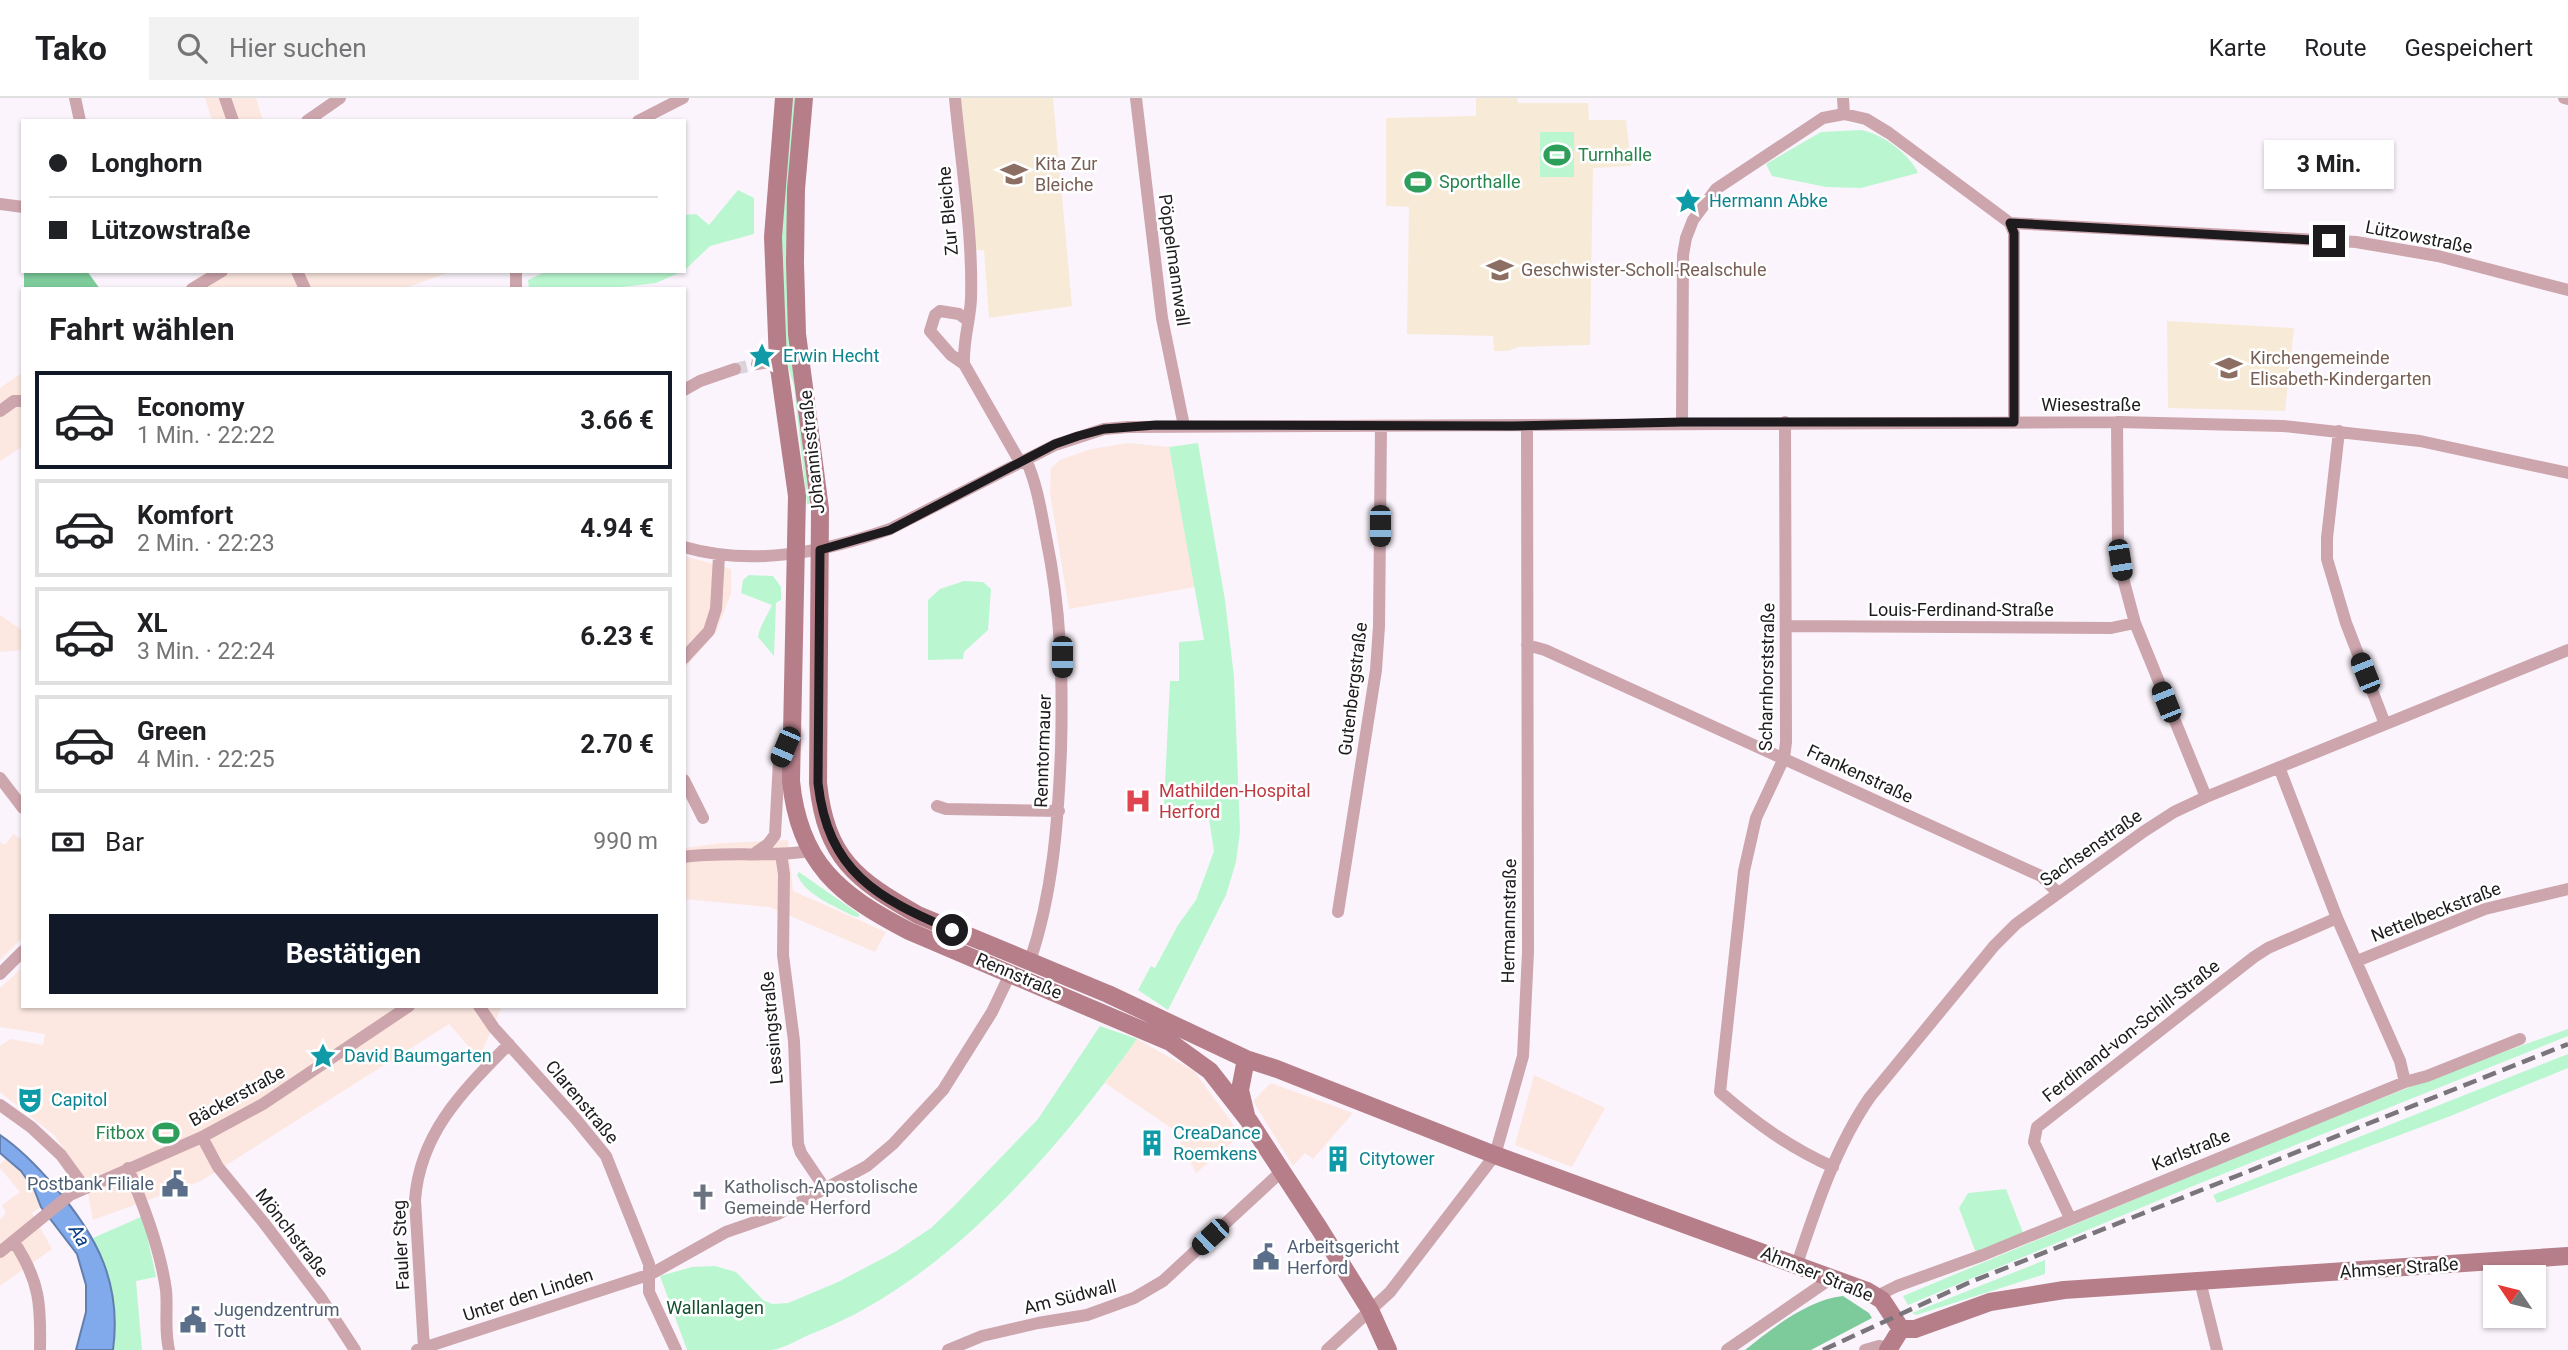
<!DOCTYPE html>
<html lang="de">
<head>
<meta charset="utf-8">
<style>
  body { margin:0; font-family:Roboto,sans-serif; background:#f2f2f2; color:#202124; height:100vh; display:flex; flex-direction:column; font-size:26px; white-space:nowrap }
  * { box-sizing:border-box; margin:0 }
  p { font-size:23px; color:#757577 }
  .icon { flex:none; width:38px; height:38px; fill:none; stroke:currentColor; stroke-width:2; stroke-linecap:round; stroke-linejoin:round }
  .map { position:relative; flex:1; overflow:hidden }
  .drawer { position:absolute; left:21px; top:189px; width:665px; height:721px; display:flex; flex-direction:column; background:#fff; border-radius:0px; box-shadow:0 2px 5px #0004 }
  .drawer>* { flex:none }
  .top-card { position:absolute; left:21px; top:21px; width:665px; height:154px; border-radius:0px; box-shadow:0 2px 5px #0004; display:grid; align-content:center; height:154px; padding:0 28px; background:#fff }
  .needle { width:46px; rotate:305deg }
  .tools { position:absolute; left:2483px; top:1167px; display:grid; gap:14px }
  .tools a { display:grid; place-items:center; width:63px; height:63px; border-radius:0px; background:#fff; box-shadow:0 2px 5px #0004; font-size:35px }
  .end { position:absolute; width:32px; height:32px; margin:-16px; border:9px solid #1d1b1d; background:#fff; box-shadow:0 0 0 4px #fff }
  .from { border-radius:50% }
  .bubble { position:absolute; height:49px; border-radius:0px; background:#fff; box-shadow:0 2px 5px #0004; font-size:23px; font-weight:700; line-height:49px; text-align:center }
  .car { position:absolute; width:21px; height:42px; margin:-21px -10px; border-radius:9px; box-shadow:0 0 5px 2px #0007; background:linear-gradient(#222 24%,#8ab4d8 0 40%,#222 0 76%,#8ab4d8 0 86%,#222 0) }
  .top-card b { display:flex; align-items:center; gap:24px; height:66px; font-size:26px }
  .top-card b+b { border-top:2px solid #e0e0e0 }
  .top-card i { width:18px; height:18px; background:#202124 }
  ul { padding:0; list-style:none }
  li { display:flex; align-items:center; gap:21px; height:98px; margin:0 14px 10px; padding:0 14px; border:4px solid #e0e0e0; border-radius:0px }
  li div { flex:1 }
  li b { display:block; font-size:26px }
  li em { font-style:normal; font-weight:700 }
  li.active { border-color:#111827 }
  li>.icon { width:63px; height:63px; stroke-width:1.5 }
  h2 { padding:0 28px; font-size:32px; line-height:84px }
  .pay { display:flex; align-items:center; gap:18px; height:77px; padding:0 28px; font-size:26px }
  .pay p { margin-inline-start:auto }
  .cta { display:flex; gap:14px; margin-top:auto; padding:14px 28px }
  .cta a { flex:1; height:80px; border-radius:0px; background:#111827; color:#fff; font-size:28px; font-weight:700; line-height:80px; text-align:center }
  header { display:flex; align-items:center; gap:42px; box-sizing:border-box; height:98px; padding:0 35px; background:#fff; border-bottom:2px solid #e0e0e0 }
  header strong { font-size:33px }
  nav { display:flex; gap:38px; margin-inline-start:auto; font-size:24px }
  .search { width:490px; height:63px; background:#f2f2f2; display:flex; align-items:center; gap:18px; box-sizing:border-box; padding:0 24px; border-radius:0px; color:#757577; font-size:26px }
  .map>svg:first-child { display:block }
  .commercial { fill:#fce8e1 }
  .education { fill:#f7ebd7 }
  .green { fill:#baf7d0 }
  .forest { fill:#7dcb9b }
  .water { fill:#80aaeb; stroke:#627fad; stroke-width:2 }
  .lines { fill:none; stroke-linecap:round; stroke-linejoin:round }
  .street-tunnel { stroke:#dad3db; stroke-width:12; stroke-dasharray:12 6; stroke-linecap:butt }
  .street { stroke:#cda5ad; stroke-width:12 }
  .secondary { stroke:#b67e89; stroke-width:18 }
  .rail { stroke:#79757a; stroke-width:4.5; stroke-dasharray:14 7; stroke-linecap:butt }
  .route { stroke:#1d1b1d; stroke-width:9 }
  .labels { text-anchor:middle; stroke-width:5; stroke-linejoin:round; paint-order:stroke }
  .leisure-label { font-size:18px; fill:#27864d; stroke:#fff; text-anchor:start }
  .education-label { font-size:18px; fill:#785e54; stroke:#fff; text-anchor:start }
  .culture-label { font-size:18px; fill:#0d838f; stroke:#fff; text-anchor:start }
  .street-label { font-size:18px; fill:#1d1b1d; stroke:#fff }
  .health-label { font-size:18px; fill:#be3a42; stroke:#fff; text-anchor:start }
  .service-label { font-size:18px; fill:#4e5e75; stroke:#fff; text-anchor:start }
  .worship-label { font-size:18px; fill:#5b616d; stroke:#fff; text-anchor:start }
  .park-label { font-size:18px; fill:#145030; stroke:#fff }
  .water-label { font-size:19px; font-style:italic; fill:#083c86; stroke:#fff }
</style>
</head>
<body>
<header>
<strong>Tako</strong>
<div class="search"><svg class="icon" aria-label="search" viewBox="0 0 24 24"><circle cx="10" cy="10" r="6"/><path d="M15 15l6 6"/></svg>Hier suchen</div>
<nav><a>Karte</a><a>Route</a><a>Gespeichert</a></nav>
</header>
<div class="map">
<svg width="2568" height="1252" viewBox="0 0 2568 1252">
  <rect width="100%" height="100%" fill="#fbf4fc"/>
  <path class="commercial" d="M205,0H256L263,23H212Z
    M207,173H452L403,191H182Z
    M23,274V348L0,363V290Z
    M1128,345L1169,349L1195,489L1069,511L1050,395L1051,370L1060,362L1091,351Z
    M684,458L731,471V496L716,534L684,571Z
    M0,517L23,533V552L0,554Z
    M13,736L23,742L21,783L23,784V839L0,862V744L5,747Z
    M788,742L793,793L886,834L875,854L769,809L684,801V750L722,745Z
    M23,869V908H192L193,911L199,908H502L479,960L449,926L201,1083L93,1122L86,1085L55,1038L0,994V948L10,941L43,947L45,936L0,929V890Z
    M1137,941L1194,973L1241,1037L1196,1075L1174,1032L1105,985Z
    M1534,977L1605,1010L1572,1069L1515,1047Z
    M1271,985L1353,1015L1313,1061L1305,1055L1293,1068L1253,1003Z
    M7,1060L21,1073L34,1091L41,1109L32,1115L52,1151L0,1188V1121L6,1115L2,1107L20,1094L0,1070V1066Z"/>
  <path class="education" d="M960,0H1053L1072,208L989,220L984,152H976Z
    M1476,0H1517L1518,5H1588L1589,22H1626L1631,68L1593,70L1590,247L1518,249L1508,253H1494L1493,238L1407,236L1409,109L1386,108V20L1476,18Z
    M2167,223L2294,230L2285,313L2168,310Z"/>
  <path class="green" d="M790,0H797L789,80L812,406H807L794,288L785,258L780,133Z
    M1860,32C1880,34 1911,57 1918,75L1861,90L1826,89L1772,78L1766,66L1821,34Z
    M1540,34H1574V79H1540Z
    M738,92L754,100V136L710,148L684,173V117L696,116L709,127Z
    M547,173H683L656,185L605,191H529L528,182Z
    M1198,345L1225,502L1234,579L1240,733L1236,764L1226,797L1168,912L1138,892L1151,868L1155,870L1178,827L1196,802L1214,753L1208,715L1164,706L1170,583H1179V544L1204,542L1169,349Z
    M749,477L773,478L781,489V502L776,505L774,558L758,539C760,527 767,519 772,507L741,495L743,482Z
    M964,483L983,484L991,491L988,532L964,554L963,561L928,562V502L940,491Z
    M799,774L859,816V819L853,818C833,807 807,798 797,777Z
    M1100,928L1137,941C1056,1054 945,1185 811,1236C799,1241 785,1250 772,1252C750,1252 711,1252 687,1252L660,1178L692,1169L715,1168L736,1174L763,1202L772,1206L788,1205L838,1184L895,1154L931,1130L955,1107L1038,1021Z
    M2568,931V938L2193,1088L1908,1207L1903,1198L2277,1042L2445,975Z
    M2568,956V970L2448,1019L2217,1105L2213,1097Z
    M2006,1091L2024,1137L1976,1155L1959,1110L1968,1095Z
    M143,1118L156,1179L136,1183L142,1252H113C118,1211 109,1177 93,1140Z
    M2045,1162V1176L1916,1217L1912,1215Z"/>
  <path class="forest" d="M24,173H87L100,191H24Z
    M1843,1198L1869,1215L1872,1220L1811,1252H1745C1771,1231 1809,1201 1843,1198Z"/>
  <path class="water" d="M0,1037C21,1051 38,1069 55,1089C97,1138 122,1185 113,1252H76L86,1214V1187L77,1156L41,1109L34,1091L21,1073L0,1055Z"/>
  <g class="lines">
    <path class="street-tunnel" d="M735,271L757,266"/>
    <path class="street" d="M75,0L80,23
      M225,0L233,23
      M955,0C961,66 973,135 971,201C970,223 963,242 964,266
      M1136,0L1162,220L1184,328
      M1843,0L1844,16
      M2564,0L2568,1
      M307,23L340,0
      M638,23L683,0
      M0,106L23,109
      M2010,125L2356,144L2438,158L2568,192
      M297,173L305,191
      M516,173V191
      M192,191L222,173
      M967,222L959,216L940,213L935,217L930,233L951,257L964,266L1020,364
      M757,266L778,263
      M684,292L700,283L735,271
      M0,313L14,303H23
      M1682,324L1683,157L1686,140L1693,122L1716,91L1823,20L1844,16L1866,21L1889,35L2010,125L2014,135V324
      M1785,324L1786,644L1784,660L1756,720L1744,773L1720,994C1757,1026 1789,1049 1833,1069
      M2117,324L2118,443L2123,480L2135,525L2206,699
      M2339,333L2327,440V461L2346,525L2385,626
      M1026,362C1037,386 1041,413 1046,439C1061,512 1063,578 1061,652C1058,724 1053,795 1030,863
      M684,449C753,469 824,454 890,431L1055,347L1104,331L1128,329L2117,324L2283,328L2420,343L2568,375
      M1786,528L2111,530L2135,525
      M1527,547L1545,552L2041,778L2058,795
      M684,560L709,533L716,511L719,458
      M2279,669L2337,820L2400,963L2405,984
      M0,680L23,710
      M684,682L703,720
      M937,708L946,711L1059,713
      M754,756L768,746L775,737L779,663L788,641
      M781,756L784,776L783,857L794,943L798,1046L801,1055L826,1092
      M684,759C726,753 768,760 810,753
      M1338,814L1376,572L1379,528L1381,328
      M2357,863L2485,811L2568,791
      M0,876L23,853
      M479,908L494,930L575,1020L606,1058L649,1166V1194L676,1252
      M0,1007L31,1029L61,1057L85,1090
      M202,1039L218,1069L264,1125L321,1200L355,1252
      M128,1070C144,1109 160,1150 166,1192C168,1212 164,1230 169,1252
      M2070,1120L2034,1044L2037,1029L2254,859L2268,850L2337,820
      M14,1144C40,1183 41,1207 40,1252
      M0,1154L70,1097L202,1039L263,1006L409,908
      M1797,1166C1816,1109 1836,1048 1870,999L1994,848L2016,826L2143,734L2174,714L2206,699L2568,552
      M2200,1183L2217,1252
      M1877,1198L1897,1188L1983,1157L2405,984L2427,978L2520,941
      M424,1250L415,1102C420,1034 464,992 509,946
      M417,1252L651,1176L726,1134L778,1116L867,1068L893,1046L943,992L992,914L1011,874
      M948,1252L982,1238L1038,1225L1087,1217L1134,1200L1163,1183L1282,1073
      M1327,1252L1390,1194L1495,1057L1523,958L1528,854L1527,328
      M1727,1252L1833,1179
      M1865,1252L1879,1248L1889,1250"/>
    <path class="secondary" d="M784,0L773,139L778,263L797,398L791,683C799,765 839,797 909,833L1170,944L1210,973L1249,1023L1319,1130L1370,1212L1388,1252
      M804,0L796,91L795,165L797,236L820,411L818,685C826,760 856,782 918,817L1108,896L1246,961L1277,971L1495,1057L1867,1193L1882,1202L1901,1231H1915L1990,1204L2064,1192L2568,1158
      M1246,1017L1240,992L1246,961
      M1888,1252L1901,1231"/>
    <path class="rail" d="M1823,1252L1968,1185L2568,946"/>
  </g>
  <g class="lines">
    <path class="route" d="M952,832C877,800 828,774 818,685L820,452L890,432L1055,346L1078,338L1104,331L1156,327L1512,328L1682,324H2014V135L2010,125L2329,143"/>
  </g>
  <defs>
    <g id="stadium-bare" transform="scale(2.1)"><path d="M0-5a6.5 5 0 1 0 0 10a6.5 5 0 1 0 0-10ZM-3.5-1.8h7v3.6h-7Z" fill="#2e9e5b" stroke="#fff" stroke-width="2.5" paint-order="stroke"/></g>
    <g id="school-bare" transform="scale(2.1)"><path d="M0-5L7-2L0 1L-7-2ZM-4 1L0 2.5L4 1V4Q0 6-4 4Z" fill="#8d6e63" stroke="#fff" stroke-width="2.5" paint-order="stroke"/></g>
    <g id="sight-bare" transform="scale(2.1)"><path d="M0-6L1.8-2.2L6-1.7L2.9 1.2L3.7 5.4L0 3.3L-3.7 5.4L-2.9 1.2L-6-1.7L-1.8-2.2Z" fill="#0f9aa8" stroke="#fff" stroke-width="2.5" paint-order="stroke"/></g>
    <g id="hospital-bare" transform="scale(2.1)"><path d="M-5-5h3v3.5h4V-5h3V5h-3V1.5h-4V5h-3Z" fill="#e0444e" stroke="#fff" stroke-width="2.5" paint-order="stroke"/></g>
    <g id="theatre-bare" transform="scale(2.1)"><path d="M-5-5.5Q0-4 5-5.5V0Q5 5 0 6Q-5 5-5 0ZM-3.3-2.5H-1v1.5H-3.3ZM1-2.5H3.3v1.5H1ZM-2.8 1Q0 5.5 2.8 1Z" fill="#0f9aa8" stroke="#fff" stroke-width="2.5" paint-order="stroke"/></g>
    <g id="building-bare" transform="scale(2.1)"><path d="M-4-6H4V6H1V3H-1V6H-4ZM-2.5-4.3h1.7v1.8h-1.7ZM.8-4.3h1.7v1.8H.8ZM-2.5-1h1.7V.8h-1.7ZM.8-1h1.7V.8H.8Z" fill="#0f9aa8" stroke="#fff" stroke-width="2.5" paint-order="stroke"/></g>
    <g id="civic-bare" transform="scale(2.1)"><path d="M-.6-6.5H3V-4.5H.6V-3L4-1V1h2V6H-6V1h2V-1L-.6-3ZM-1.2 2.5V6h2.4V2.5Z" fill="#5c6f8a" stroke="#fff" stroke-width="2.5" paint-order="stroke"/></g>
    <g id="church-bare" transform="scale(2.1)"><path d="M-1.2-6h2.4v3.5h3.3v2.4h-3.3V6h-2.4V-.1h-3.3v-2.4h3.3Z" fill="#6b7280" stroke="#fff" stroke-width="2.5" paint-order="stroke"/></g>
  </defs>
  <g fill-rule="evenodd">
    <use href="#stadium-bare" x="1557" y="57"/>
    <use href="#school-bare" x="1014" y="76"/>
    <use href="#stadium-bare" x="1418" y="84"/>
    <use href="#sight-bare" x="1688" y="103"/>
    <use href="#school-bare" x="1500" y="172"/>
    <use href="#sight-bare" x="762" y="258"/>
    <use href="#school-bare" x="2229" y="270"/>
    <use href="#hospital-bare" x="1138" y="703"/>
    <use href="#sight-bare" x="323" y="958"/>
    <use href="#theatre-bare" x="30" y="1002"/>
    <use href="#stadium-bare" x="166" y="1035"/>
    <use href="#building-bare" x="1152" y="1045"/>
    <use href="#building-bare" x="1338" y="1061"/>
    <use href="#civic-bare" x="175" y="1086"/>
    <use href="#church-bare" x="703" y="1099"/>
    <use href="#civic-bare" x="1266" y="1159"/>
    <use href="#civic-bare" x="193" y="1222"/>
  </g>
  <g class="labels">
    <g class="leisure-label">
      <text x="1578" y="63">Turnhalle</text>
      <text x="1439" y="90">Sporthalle</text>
      <text x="145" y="1041" text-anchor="end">Fitbox</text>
    </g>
    <g class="education-label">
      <text x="1035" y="72">Kita Zur<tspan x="1035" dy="21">Bleiche</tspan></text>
      <text x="1521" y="178">Geschwister-Scholl-Realschule</text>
      <text x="2250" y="266">Kirchengemeinde<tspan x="2250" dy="21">Elisabeth-Kindergarten</tspan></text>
    </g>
    <g class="culture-label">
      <text x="1709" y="109">Hermann Abke</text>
      <text x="783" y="264">Erwin Hecht</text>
      <text x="344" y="964">David Baumgarten</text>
      <text x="51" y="1008">Capitol</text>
      <text x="1173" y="1041">CreaDance<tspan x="1173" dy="21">Roemkens</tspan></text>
      <text x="1359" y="1067">Citytower</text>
    </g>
    <g class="street-label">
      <text transform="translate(948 113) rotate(-95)" y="6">Zur Bleiche</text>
      <text transform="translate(2419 139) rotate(11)" y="6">Lützowstraße</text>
      <text transform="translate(1174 162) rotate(82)" y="6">Pöppelmannwall</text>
      <text x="2091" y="313">Wiesestraße</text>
      <text transform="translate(812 354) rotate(-96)" y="6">Johannisstraße</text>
      <text x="1961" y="518">Louis-Ferdinand-Straße</text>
      <text transform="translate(1767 579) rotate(-89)" y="6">Scharnhorststraße</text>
      <text transform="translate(1353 591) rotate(-83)" y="6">Gutenbergstraße</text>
      <text transform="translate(1043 653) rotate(-88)" y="6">Renntormauer</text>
      <text transform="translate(1860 676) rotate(25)" y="6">Frankenstraße</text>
      <text transform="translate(2091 750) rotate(-35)" y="6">Sachsenstraße</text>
      <text transform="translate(2436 814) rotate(-21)" y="6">Nettelbeckstraße</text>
      <text transform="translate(1509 823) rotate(-89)" y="6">Hermannstraße</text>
      <text transform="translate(1019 878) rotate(23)" y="6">Rennstraße</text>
      <text transform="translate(772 930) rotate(-95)" y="6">Lessingstraße</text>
      <text transform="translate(2131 933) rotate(-38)" y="6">Ferdinand-von-Schill-Straße</text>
      <text transform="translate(237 998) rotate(-29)" y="6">Bäckerstraße</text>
      <text transform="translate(582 1004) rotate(50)" y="6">Clarenstraße</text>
      <text transform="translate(2191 1052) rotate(-22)" y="6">Karlstraße</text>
      <text transform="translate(292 1135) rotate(52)" y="6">Mönchstraße</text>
      <text transform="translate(401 1147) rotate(-93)" y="6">Fauler Steg</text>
      <text transform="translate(2399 1170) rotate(-4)" y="6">Ahmser Straße</text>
      <text transform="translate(1817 1176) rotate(22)" y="6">Ahmser Straße</text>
      <text transform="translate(528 1197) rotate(-18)" y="6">Unter den Linden</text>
      <text transform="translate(1070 1199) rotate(-14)" y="6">Am Südwall</text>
    </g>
    <g class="health-label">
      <text x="1159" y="699">Mathilden-Hospital<tspan x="1159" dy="21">Herford</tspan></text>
    </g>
    <g class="service-label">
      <text x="154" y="1092" text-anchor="end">Postbank Filiale</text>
      <text x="1287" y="1155">Arbeitsgericht<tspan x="1287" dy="21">Herford</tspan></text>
      <text x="214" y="1218">Jugendzentrum<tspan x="214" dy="21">Tott</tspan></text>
    </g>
    <g class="worship-label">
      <text x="724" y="1095">Katholisch-Apostolische<tspan x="724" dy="21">Gemeinde Herford</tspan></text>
    </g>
    <g class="park-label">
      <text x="715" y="1216">Wallanlagen</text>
    </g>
    <g class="water-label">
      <text transform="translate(80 1137) rotate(59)" y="7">Aa</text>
    </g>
  </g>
</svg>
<div class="tools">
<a><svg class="needle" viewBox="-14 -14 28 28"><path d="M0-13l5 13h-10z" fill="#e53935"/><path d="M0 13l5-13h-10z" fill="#757577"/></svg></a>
</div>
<i class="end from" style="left:952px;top:832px"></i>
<i class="end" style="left:2329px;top:143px"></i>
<div class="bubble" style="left:2264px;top:42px;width:130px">3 Min.</div>
<i class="car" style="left:1380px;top:428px;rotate:180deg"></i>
<i class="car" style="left:2120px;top:462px;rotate:171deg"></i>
<i class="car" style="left:1062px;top:559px;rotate:180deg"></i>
<i class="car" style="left:2365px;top:575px;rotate:338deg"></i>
<i class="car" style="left:2166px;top:604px;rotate:338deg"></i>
<i class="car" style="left:785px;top:649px;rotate:203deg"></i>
<i class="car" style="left:1210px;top:1139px;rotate:227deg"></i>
<div class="top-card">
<b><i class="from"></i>Longhorn</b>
<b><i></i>Lützowstraße</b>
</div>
<section class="drawer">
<h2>Fahrt wählen</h2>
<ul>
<li class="active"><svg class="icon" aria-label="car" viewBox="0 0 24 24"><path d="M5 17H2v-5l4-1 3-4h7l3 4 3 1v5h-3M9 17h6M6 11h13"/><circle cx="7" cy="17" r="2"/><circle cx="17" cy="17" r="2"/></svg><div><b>Economy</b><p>1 Min. · 22:22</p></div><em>3.66 €</em></li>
<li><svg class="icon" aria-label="car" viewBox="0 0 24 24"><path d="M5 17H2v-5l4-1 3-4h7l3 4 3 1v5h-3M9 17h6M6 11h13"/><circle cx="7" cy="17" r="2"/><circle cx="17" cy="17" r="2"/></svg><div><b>Komfort</b><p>2 Min. · 22:23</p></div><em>4.94 €</em></li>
<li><svg class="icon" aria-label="car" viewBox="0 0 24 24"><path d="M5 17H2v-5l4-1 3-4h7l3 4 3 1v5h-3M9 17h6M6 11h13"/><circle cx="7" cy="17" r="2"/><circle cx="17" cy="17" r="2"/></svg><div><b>XL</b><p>3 Min. · 22:24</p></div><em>6.23 €</em></li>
<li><svg class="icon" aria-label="car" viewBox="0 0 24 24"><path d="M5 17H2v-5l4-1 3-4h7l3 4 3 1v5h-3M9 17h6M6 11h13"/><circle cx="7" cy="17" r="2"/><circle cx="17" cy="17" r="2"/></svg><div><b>Green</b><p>4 Min. · 22:25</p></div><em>2.70 €</em></li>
</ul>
<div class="pay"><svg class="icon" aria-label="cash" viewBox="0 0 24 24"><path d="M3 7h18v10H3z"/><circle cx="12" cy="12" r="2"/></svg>Bar<p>990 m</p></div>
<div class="cta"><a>Bestätigen</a></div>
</section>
</div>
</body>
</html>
